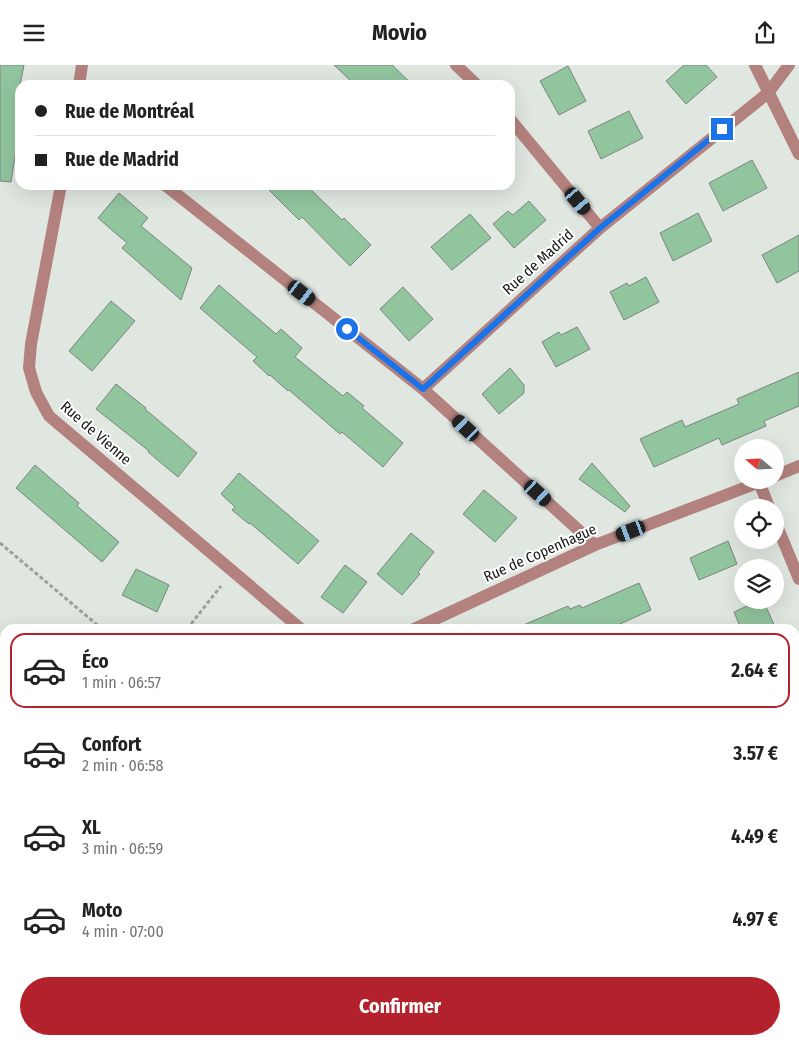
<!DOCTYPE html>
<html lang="fr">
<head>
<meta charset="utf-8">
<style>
  body { margin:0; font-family:"Fira Sans Condensed",sans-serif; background:#f2f2f2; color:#222; height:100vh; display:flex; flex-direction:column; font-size:19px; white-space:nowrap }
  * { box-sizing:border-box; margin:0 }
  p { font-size:16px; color:#767676 }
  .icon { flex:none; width:28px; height:28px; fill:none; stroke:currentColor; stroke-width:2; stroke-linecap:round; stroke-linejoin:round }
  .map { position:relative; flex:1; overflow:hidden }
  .panel { position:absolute; left:0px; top:559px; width:800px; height:421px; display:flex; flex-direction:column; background:#fff; border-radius:15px 15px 0 0; box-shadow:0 5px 20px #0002 }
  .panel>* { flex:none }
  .banner { position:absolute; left:15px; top:15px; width:500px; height:110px; border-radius:15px; box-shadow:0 5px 20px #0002; display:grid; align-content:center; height:110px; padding:0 20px; background:#fff }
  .needle { width:32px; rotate:289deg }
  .controls { position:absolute; left:734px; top:374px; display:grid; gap:10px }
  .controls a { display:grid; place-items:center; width:50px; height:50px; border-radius:50%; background:#fff; box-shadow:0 5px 20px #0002; font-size:25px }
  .end { position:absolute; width:22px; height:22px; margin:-11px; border:6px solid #1a73e8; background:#fff; box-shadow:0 0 0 2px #fff }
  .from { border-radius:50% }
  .car { position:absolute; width:15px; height:30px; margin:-15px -8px; border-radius:6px; box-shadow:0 0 4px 1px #0007; background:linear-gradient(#222 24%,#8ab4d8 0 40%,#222 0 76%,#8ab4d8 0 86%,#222 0) }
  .banner b { display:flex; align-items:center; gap:18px; height:48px; font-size:19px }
  .banner b+b { border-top:1px solid #e0e0e0 }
  .banner i { width:12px; height:12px; background:#222 }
  ul { padding:9px 0 0; list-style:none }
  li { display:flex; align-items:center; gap:15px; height:75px; margin:0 10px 8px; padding:0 10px; border:2px solid transparent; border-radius:15px }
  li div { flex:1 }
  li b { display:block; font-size:19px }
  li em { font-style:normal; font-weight:700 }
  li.on { border-color:#b3222c }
  li>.icon { width:45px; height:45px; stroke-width:1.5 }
  .primary-button { display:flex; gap:10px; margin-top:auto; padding:10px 20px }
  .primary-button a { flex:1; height:58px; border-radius:30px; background:#b3222c; color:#fff; font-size:20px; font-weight:700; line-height:58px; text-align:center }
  header { display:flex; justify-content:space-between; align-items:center; height:65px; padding:0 20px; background:#fff; font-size:22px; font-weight:700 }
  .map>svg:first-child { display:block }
  .building { fill:#91c59e; stroke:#7e847f }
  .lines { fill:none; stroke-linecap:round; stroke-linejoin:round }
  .path { stroke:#9aa09b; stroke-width:3; stroke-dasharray:4 2.5; stroke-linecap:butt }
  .minor { stroke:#b3827e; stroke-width:12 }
  .route { stroke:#1a73e8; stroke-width:6 }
  .labels { text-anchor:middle; stroke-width:4; stroke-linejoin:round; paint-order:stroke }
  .street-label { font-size:15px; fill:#151816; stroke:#fff }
</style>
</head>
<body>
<header><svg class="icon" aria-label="menu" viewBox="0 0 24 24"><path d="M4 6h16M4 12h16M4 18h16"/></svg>Movio<svg class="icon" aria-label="share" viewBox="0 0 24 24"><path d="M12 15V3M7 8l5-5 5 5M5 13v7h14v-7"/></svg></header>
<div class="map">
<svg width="799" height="979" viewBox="0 0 799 979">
  <rect width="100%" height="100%" fill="#e0e7e1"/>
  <path class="building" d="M0,0H24L20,20V72H18L11,117L0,116Z
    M334,0H392L413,20H355Z
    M684,0H706L717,12L686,39L666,16Z
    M568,1L586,36L559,50L540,16Z
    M629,46L643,73L601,94L588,66Z
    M752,95L767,123L723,146L709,118Z
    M264,120H306L342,155L344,153L371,180L350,201L302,152L299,155Z
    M119,128L148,153L141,161L192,203L181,235L122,183L127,178L98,153Z
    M529,136L546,155L514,183L493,159L508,146L513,150Z
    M698,148L712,176L673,196L660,168Z
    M470,149L491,173L452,205L431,182Z
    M799,170V206L777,218L762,190Z
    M646,212L659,237L624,255L610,227L627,218L629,221Z
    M219,220L276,269L281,264L302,283L295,292L343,331L347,327L364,341L362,343L403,378L383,402L342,367L340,369L289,325L288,326L270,310L269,311L253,296L257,292L200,243Z
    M403,222L433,254L409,276L380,244Z
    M111,236L135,256L92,306L69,286Z
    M577,262L590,284L556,302L542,277L559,267L561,270Z
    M510,303L524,320V328L499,349L482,329Z
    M799,307V341L764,356L766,361L722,380L719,373L654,402L640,374L682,355L685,362L739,339L737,334Z
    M116,319L146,343L145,344L197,388L178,412L148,387L149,386L96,344Z
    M592,398L630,441L625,447L579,414Z
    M35,400L79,438L77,441L119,477L102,497L16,423Z
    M239,408L319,476L298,499L250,458L249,459L232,445L235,442L221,429Z
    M484,425L517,453L495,477L463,449Z
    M411,468L434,487L418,507L420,509L402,530L377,509Z
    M728,476L737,499L699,515L690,493Z
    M345,500L367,517L343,548L321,532Z
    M136,504L169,520L157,547L122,530Z
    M639,518L651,545L609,564H514L568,541L570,544L580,540L582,543Z
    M760,535H763L776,564H741L734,547Z"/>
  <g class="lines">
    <path class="path" d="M0,478L102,564
      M187,564L221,521
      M592,975L597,979"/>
    <path class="minor" d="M456,0L477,20
      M755,0L799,89
      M79,20L82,0
      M510,54L600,163
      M61,120L31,279L29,303L36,327L49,351L301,564
      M165,120L423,324L595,480
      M423,324L600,163L768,28L789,0
      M775,411L799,401
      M759,417L769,442
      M775,456L799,514
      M414,564L595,480L765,415
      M795,900L799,901"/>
  </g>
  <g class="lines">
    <path class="route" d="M347,264L423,324L600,163L722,64"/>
  </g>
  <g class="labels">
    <g class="street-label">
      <text transform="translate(538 197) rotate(-42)" y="5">Rue de Madrid</text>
      <text transform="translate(96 368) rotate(41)" y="5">Rue de Vienne</text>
      <text transform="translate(540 488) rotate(-24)" y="5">Rue de Copenhague</text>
    </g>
  </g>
</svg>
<div class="controls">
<a><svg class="needle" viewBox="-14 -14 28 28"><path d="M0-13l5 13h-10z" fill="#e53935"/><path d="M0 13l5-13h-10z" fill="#767676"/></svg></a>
<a><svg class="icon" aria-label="locate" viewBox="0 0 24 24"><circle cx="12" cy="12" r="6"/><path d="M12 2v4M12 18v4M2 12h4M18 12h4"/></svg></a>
<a><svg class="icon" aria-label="layers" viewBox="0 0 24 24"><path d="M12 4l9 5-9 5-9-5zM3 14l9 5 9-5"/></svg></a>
</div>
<i class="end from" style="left:347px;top:264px"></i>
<i class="end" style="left:722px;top:64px"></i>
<i class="car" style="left:578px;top:136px;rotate:140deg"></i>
<i class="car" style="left:302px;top:228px;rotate:128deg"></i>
<i class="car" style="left:466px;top:363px;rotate:313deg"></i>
<i class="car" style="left:538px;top:428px;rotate:132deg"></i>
<i class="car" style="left:631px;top:466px;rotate:249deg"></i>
<div class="banner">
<b><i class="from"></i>Rue de Montréal</b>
<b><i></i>Rue de Madrid</b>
</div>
<section class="panel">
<ul>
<li class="on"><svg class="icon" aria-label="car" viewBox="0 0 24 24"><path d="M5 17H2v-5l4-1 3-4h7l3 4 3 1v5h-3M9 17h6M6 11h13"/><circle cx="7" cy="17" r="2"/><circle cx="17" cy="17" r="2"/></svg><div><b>Éco</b><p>1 min · 06:57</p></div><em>2.64 €</em></li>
<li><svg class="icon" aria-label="car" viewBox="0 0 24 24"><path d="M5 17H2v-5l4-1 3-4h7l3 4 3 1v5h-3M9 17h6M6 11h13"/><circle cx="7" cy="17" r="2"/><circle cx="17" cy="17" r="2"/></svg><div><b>Confort</b><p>2 min · 06:58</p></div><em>3.57 €</em></li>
<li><svg class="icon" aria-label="car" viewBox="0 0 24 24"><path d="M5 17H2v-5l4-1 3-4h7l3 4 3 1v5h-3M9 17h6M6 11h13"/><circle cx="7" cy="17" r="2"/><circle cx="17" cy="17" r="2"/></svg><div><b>XL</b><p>3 min · 06:59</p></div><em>4.49 €</em></li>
<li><svg class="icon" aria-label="car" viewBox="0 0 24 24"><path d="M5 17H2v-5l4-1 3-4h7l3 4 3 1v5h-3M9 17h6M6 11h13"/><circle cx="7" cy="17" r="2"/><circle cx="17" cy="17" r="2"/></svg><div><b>Moto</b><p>4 min · 07:00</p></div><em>4.97 €</em></li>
</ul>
<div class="primary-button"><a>Confirmer</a></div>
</section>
</div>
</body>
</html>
